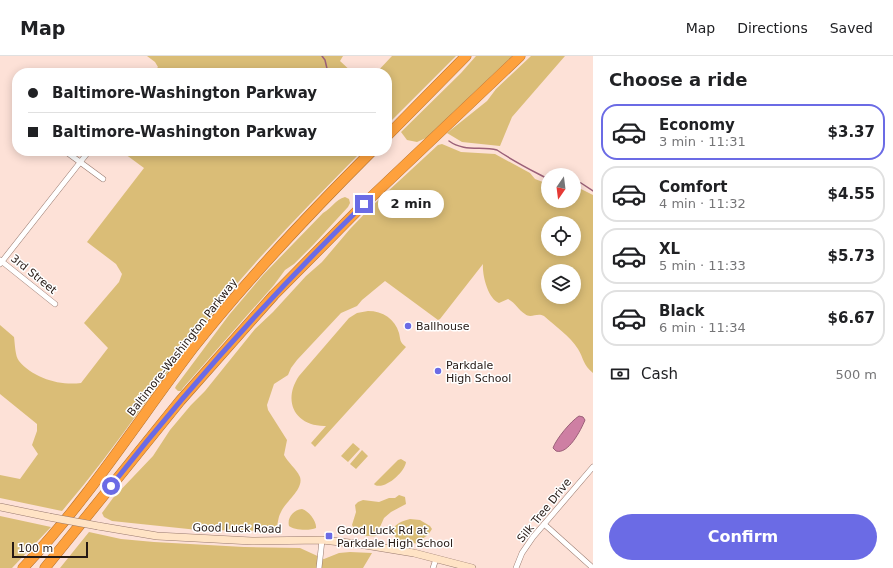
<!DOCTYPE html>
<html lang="en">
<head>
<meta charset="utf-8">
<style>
  body { margin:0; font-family:"DejaVu Sans",sans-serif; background:#f6f6f6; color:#202124; height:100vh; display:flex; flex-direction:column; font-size:15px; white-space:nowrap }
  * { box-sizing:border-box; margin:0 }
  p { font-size:13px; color:#757577 }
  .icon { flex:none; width:22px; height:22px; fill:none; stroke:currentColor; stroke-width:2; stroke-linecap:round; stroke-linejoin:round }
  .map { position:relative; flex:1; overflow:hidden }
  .panel { display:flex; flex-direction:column; background:#fff; width:300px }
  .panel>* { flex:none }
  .top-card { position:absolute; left:12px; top:12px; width:380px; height:88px; border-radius:16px; box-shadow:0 2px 10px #0003; display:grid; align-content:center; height:88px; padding:0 16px; background:#fff }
  .needle { width:26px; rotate:194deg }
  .fabs { position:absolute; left:541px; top:112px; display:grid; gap:8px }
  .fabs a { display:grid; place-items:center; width:40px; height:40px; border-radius:50%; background:#fff; box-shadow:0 2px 10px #0003; font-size:20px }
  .scale { position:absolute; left:12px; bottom:10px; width:76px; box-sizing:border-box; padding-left:4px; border:2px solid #251914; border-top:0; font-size:11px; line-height:14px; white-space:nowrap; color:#251914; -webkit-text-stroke:3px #fff; paint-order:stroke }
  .end { position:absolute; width:18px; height:18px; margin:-9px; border:5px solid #6b6be5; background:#fff; box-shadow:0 0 0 2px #fff }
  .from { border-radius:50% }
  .bubble { position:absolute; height:28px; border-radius:14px; background:#fff; box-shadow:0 2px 10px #0003; font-size:13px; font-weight:700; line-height:28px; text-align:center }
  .top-card b { display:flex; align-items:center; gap:14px; height:38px; font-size:15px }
  .top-card b+b { border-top:1px solid #e0e0e0 }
  .top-card i { width:10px; height:10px; background:#202124 }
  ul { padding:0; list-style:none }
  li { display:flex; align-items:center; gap:12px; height:56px; margin:0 8px 6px; padding:0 8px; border:2px solid #e0e0e0; border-radius:16px }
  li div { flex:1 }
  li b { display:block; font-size:15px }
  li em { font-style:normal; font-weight:700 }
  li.selected { border-color:#6b6be5 }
  li>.icon { width:36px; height:36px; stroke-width:1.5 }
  h2 { padding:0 16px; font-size:18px; line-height:48px }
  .pay { display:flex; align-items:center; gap:10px; height:44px; padding:0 16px; font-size:15px }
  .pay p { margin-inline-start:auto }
  .button { display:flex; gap:8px; margin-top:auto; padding:8px 16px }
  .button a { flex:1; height:46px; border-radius:24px; background:#6b6be5; color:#fff; font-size:16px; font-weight:700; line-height:46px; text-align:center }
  header { display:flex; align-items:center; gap:24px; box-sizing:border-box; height:56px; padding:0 20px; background:#fff; border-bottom:1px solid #e0e0e0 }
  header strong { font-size:19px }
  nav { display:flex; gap:22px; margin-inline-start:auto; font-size:14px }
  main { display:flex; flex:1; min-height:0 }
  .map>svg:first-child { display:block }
  .green { fill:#dabd77; fill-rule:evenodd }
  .water { fill:#ce7fa3; stroke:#9b6078 }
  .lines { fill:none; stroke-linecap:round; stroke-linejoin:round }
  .stream { stroke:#9b6078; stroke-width:1.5 }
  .street-casing { stroke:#997a6f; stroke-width:6 }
  .secondary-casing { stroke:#997a6f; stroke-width:8 }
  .highway-casing { stroke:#b2712f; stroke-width:11 }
  .street { stroke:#fff; stroke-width:5 }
  .secondary { stroke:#ffe3c5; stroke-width:7 }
  .highway { stroke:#fea13d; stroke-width:10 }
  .secondary-bridge-casing { stroke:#997a6f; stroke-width:8; stroke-linecap:butt }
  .secondary-bridge { stroke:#ffe3c5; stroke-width:7 }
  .route { stroke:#6b6be5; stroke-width:5 }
  .poi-dot { fill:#6b6be5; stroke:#fff; stroke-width:1.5 }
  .labels { text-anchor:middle; stroke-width:3; stroke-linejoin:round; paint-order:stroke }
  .street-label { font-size:11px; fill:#251914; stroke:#fff }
  .poi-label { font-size:11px; fill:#251914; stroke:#fff; text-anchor:start }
</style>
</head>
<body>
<header>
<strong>Map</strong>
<nav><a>Map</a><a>Directions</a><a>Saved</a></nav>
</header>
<main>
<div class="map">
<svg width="593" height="512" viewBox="0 0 593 512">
  <rect width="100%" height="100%" fill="#fde1d7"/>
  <path class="green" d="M147,0H343L340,5L353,17H153L158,11L155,6Z
    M392,0H456L387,69V17H376Z
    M476,0H512L426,82L417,86L407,84L401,76L461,17Z
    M531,0H565L512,61L500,90L462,86L447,77L487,45L496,33Z
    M442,88L461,96L495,98L530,117L535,123L548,128V145H574V131L575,130L593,139V317C583,309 584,303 578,293C570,280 555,270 544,260C537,256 531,263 525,258C518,254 516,247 508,243L499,247C488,243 482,219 483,208L440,263L438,264L385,225L362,244L357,250L341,257L297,304L291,312L288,319L274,328L267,349L268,354L287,384L284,399C288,407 296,412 300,421C304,433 285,446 281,456C278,461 278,468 276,474L272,475L198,474L112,465L104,461L102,457L113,442L153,400L170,374L191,349L205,335L255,273L273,256L306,220L322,206L350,173L373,149L438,89ZM548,167H574V193H548ZM548,215H574V241H548Z
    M127,95H362C313,145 264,194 220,248C165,315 119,389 62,455L0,442V419L20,423L38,398L32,389L37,375V368L0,338V269L14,281C15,288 15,300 19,305C33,322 60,330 81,327L108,292L84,267L119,226L122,218L116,208L87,186L144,112L125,98Z
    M345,141L349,143L350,147L348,151L314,188L294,208L285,214L274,229L183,332L181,335H178L175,332L176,330L229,259L263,219L323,157C332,152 335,144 345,141Z
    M368,255C383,255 395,263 399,277C401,285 399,285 406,291L315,391L311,387L326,370C295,371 282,345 299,320L349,262L357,257Z
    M353,387L360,393L348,406L341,400Z
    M362,394L368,400L356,413L350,408Z
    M401,403L406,406C405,416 385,434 375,429L374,428L398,404Z
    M399,439L405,441L406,448L391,456L384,462L376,480C365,481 357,479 352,469L356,456L355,449L358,446L363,444L379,446L389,442H395Z
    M302,453C309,455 317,466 316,472C310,475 293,474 289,470C287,462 293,454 302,453Z
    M0,460L51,471L12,512H0Z
    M410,463L420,464L430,470L432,473L428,479L422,483L419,487C396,490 378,471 410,463Z
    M89,476L121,483L154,486L244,491L300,492L324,503L339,497L350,496L372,497L363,512H60Z"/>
  <path class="water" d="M579,360L583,361L585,364C581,374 568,399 556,395L553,392C556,383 571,365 579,360Z"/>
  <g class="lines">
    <path class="stream" d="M322,0L325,4L328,17
      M449,85C464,96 481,90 497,94C513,105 531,114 548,123
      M574,126L581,127L593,135"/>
    <g class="street-casing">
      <path id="street" d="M65,95L103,123
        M0,204L55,248
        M0,208L89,95
        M544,468L593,512
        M319,512L322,484
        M433,512L436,503
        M516,512L522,497L533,481L593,411"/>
    </g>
    <g class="secondary-casing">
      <path id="secondary" d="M0,451L49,461
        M98,470L157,480L252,485L322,484L359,488L414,497L472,512"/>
    </g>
    <g class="highway-casing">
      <path id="highway" d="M387,80L466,0
        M23,512C87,445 137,366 193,292C248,222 309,158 372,95
        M45,512L180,345L274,239L364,148L520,0"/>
    </g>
    <use href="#street" class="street"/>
    <use href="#secondary" class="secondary"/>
    <use href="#highway" class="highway"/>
    <g class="secondary-bridge-casing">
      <path id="secondary-bridge" d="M49,461L98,470"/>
    </g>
    <use href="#secondary-bridge" class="secondary-bridge"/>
  </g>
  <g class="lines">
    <path class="route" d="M111,430C189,331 273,237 364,148"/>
  </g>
  <g class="poi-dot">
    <circle cx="408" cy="270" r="4"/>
    <circle cx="438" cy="315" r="4"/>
    <rect x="325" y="476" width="8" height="8" rx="2"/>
  </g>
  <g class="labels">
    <g class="street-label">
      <text transform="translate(34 218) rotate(39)" y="4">3rd Street</text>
      <text transform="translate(182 291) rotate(-52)" y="4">Baltimore-Washington Parkway</text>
      <text transform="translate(544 454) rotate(-51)" y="4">Silk Tree Drive</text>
      <text transform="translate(237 472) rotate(1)" y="4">Good Luck Road</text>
    </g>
    <g class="poi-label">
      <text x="416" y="274">Ballhouse</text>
      <text x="446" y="313">Parkdale<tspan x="446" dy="13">High School</tspan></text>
      <text x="337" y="478">Good Luck Rd at<tspan x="337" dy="13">Parkdale High School</tspan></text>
    </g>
  </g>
</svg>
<div class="fabs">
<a><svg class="needle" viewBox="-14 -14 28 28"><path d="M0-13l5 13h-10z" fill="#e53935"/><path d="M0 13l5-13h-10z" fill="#757577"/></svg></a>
<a><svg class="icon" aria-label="locate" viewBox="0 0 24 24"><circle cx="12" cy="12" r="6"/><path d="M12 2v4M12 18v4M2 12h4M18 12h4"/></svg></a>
<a><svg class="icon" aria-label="layers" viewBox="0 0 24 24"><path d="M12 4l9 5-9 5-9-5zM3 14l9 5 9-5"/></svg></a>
</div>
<div class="scale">100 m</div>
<i class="end from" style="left:111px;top:430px"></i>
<i class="end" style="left:364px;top:148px"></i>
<div class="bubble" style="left:378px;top:134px;width:66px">2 min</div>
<div class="top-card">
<b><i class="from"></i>Baltimore-Washington Parkway</b>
<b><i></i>Baltimore-Washington Parkway</b>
</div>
</div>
<section class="panel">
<h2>Choose a ride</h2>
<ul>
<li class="selected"><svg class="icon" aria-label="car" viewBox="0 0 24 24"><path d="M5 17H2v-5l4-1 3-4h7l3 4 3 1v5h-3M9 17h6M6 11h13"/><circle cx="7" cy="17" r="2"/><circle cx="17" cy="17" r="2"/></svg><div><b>Economy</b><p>3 min · 11:31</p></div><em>$3.37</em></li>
<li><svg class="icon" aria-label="car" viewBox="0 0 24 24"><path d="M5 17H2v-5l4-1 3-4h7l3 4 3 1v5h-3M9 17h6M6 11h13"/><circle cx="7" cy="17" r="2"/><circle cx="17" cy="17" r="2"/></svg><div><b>Comfort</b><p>4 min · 11:32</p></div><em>$4.55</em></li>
<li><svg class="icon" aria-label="car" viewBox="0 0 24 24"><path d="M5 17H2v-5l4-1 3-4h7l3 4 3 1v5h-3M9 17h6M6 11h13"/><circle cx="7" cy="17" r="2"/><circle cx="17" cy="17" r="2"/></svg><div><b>XL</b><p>5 min · 11:33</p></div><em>$5.73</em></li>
<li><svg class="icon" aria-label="car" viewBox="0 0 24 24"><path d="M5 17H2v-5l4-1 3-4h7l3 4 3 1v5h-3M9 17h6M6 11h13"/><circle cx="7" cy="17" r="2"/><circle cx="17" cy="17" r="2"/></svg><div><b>Black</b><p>6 min · 11:34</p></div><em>$6.67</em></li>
</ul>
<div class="pay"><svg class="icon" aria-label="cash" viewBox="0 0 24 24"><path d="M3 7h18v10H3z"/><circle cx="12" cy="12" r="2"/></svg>Cash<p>500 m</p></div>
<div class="button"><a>Confirm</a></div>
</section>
</main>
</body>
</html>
